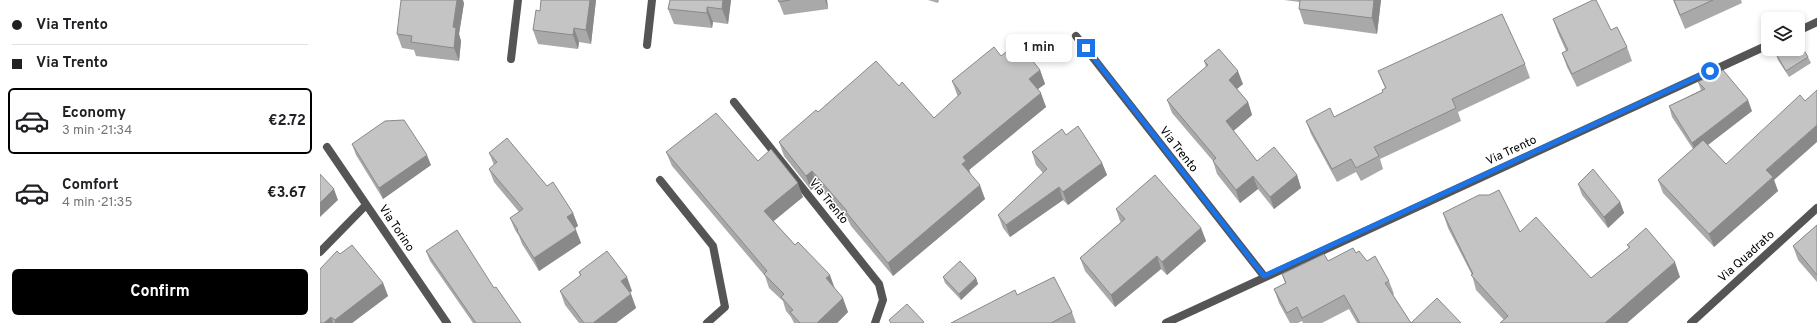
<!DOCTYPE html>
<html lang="en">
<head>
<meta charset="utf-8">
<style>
  body { margin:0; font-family:Overpass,sans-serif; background:#f6f6f6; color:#202124; height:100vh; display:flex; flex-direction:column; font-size:15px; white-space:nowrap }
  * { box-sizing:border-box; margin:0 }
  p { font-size:13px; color:#757577 }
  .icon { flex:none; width:22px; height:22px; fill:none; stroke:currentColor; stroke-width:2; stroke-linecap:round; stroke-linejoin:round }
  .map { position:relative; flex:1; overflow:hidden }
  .details { display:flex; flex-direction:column; background:#fff; width:320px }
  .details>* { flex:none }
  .guide { display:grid; align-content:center; height:88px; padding:0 12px; background:#fff }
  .fabs { position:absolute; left:1441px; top:12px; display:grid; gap:8px }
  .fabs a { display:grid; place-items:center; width:44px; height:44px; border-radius:6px; background:#fff; box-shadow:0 2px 6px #0003; font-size:20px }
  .end { position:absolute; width:18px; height:18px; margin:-9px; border:5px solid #1a73e8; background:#fff; box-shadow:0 0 0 2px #fff }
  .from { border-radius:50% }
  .bubble { position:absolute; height:28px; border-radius:6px; background:#fff; box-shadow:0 2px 6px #0003; font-size:13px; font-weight:700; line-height:28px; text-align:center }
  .guide b { display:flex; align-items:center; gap:14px; height:38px; font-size:15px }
  .guide b+b { border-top:1px solid #e0e0e0 }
  .guide i { width:10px; height:10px; background:#202124 }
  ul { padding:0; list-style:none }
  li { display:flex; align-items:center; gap:12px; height:66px; margin:0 8px 6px; padding:0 4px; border:2px solid transparent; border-radius:6px }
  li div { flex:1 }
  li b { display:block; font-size:15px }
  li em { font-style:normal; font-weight:700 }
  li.current { border-color:#000 }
  li>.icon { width:36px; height:36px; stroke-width:1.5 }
  .action { display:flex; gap:8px; margin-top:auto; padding:8px 12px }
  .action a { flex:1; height:46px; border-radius:6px; background:#000; color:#fff; font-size:16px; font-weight:700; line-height:46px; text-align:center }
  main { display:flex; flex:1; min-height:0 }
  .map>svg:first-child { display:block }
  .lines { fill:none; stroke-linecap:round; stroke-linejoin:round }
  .service { stroke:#555; stroke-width:8 }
  .minor { stroke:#555; stroke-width:8 }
  .tertiary { stroke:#555; stroke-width:8 }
  .wall { fill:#a9a9a9 }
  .shaded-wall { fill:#898989 }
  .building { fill:#c4c4c4; stroke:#898989 }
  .route { stroke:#1a73e8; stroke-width:5 }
  .labels { text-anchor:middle; stroke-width:3; stroke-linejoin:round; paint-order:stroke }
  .street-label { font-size:12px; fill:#000; stroke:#fff }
</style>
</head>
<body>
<main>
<section class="details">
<div class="guide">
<b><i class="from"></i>Via Trento</b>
<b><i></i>Via Trento</b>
</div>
<ul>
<li class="current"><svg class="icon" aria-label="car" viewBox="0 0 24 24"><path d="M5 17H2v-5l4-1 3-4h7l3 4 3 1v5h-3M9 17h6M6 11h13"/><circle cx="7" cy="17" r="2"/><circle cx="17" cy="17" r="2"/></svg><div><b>Economy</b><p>3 min · 21:34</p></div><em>€2.72</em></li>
<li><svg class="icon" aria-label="car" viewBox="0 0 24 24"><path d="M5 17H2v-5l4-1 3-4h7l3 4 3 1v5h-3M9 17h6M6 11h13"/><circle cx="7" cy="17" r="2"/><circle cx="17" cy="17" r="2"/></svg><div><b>Comfort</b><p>4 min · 21:35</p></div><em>€3.67</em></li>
</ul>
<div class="action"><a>Confirm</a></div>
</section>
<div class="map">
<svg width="1497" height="323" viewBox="0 0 1497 323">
  <rect width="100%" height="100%" fill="#fff"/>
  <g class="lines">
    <path class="service" d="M340,180L393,246L405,307L387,323"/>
    <path class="minor" d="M756,36L944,276
      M327,45L332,0
      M191,59L198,0
      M414,102L559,284L563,300L555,323
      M7,147L127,323
      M0,252L46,205"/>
    <path class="tertiary" d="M1478,31L1497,22
      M846,323L1448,45
      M1371,323L1497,208"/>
  </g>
  <path class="wall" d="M276,0L271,44L259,42L258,49L218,44L213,30L220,11Z
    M350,0H411L408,24L393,22L392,28L354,24L348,9Z
    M458,0H507L508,9L464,15Z
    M608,0H619L618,3Z
    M964,0H1061L1057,34L984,24L979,9L980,2Z
    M1353,0H1421L1422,3L1365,29Z
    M144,3L139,34L141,41L139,61L96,56L94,50L82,48L77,34Z
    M1233,19L1291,30L1307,47L1312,61L1257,87L1247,67L1242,53L1246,51L1238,33Z
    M1456,54L1488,57L1491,63L1469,77L1458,60Z
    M681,56L720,70L725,84L718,89L726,107L649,170L650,173L665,199L573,276L531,226L528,220L497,185L491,190L464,156L459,142L498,112L579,86L614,118L638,97L632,81Z
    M884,61L923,84L917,89L928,102L932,115L913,131L937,161L977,175L981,188L954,209L938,189L920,203L897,174L893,161L852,113L847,100L886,67Z
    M1205,64L1210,78L1138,112L1141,121L1060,159L1063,169L1041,181L1036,172L1017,182L991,134L986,121L1014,117L1063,92L1065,88L1058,71Z
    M1378,82L1432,111L1388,145L1406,164L1454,180L1458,191L1394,247L1343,193L1338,180L1373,149L1352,117L1349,106L1381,90Z
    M746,135L782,163L787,175L748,205L743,200L690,237L683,228L678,215L723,173L716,165L712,152Z
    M32,144L111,165L63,199L36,155Z
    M346,152L438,161L483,197L453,221L514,287L528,312L517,323H474L471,317L466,311L463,301L449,288L445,276L352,166Z
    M169,153L227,186L253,213L258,226L255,228L261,243L219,271L202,244L199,236L195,230L190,218L199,212L174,182L169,169L174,165Z
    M1258,184L1300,202L1304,213L1288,228L1262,195Z
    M796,209L881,228L886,241L847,275L841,269L795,307L765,271L760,258L801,222L800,221Z
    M1123,213L1200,232L1271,278L1309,248L1307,245L1360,277L1307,323H1180L1184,320L1156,290L1152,275L1128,228Z
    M1497,225V282L1478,260L1473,246Z
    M106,251L201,323H153L110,261Z
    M1036,253L1047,261L1069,281L1074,294L1073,295L1091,323H1037L1029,309L1002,323H983L982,321L978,323H970L959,303L954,289L965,283L962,274Z
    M20,254L63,283L68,296L32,323H0Z
    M259,272L312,291L310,292L316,308L296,323H259L245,305L240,291L260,276Z
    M623,277L656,278L658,284L641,300L625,283Z
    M697,295L752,312L756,323H631Z"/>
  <path class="shaded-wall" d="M137,0H143L144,3L139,34L141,41L139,61L134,48L133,27Z
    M270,0H276L271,44L266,30Z
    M403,0H411L408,24L402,9Z
    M505,0H507L508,9Z
    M1054,0H1061L1057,34L1052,18Z
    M387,7L393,22L392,28L387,13Z
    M254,28L259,42L258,49L253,35Z
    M720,70L725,84L714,92L709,79Z
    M918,71L923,84L913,92L909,80Z
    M721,93L726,107L649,170L651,174L642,164L643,157Z
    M1428,100L1432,111L1376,154L1372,143Z
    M928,102L932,115L910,134L906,121Z
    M1497,125V142L1454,180L1458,191L1394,247L1389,234L1446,170Z
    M107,155L111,165L63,199L59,188Z
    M782,163L787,175L748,205L743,192Z
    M492,171L497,185L491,190L486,176Z
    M977,175L981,188L954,209L950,197Z
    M933,176L938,189L920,203L916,190Z
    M478,183L483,197L449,225L444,211Z
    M660,185L665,199L573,276L568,263Z
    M739,187L743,200L690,237L686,225Z
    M14,189L18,200L0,217V203Z
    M1300,202L1304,213L1288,228L1284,217Z
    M253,213L258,226L252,230L247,217Z
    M881,228L886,241L847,275L842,262Z
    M256,230L261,243L219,271L214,258Z
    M837,256L841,269L795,307L791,295Z
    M1355,262L1360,277L1307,323H1285Z
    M510,275L515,289L506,278Z
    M307,277L312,291L306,295L301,281Z
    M656,278L658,284L641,300L639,294Z
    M63,283L68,296L32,323H15V320Z
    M311,294L316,308L296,323H273Z
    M523,298L528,312L517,323H497Z
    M11,317L13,323H4Z"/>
  <path class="building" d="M81,0H137L133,27L136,28L134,48L91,42L92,36L77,34Z
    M221,0H270L266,30L254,28L253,35L213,30L216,10L220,11Z
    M350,0H403L402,9L387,7V13L348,9Z
    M458,0H470L459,2Z
    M980,0H1054L1052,18L979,9Z
    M1273,0H1276L1291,30L1297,27L1307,47L1252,74L1242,53L1248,50L1233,19Z
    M1354,0H1393L1360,15Z
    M1182,14L1205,64L1132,99L1136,108L1054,147L1059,156L1036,168L1031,159L1012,169L986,121L1010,108L1014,117L1063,92L1062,90L1066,88L1058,71Z
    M1478,40L1488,57L1466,71L1456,54L1463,49H1478Z
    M698,43L720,70L709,79L721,93L643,157L646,161L642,164L660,185L568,263L526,212L527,211L492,171L486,176L459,142L496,110L498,112L556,61L579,86L582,82L614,118L641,93L632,81L674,47L681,56Z
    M899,49L918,71L909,80L928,102L906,121L937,161L954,147L977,175L950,197L933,176L916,190L893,161L896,158L847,100L888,65L884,61Z
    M1403,70L1428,100L1372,143L1349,106L1385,89L1378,82Z
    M1497,90V125L1446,170L1453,177L1389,234L1338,180L1383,140L1406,164L1480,95L1485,101Z
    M396,113L438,161L451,149L478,183L444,211L475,245L478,242L510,275L506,278L523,298L497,323H480L470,312L473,310L461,297L464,294L444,274L447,271L346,152Z
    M84,120L107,155L59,188L32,144L65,121Z
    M758,126L782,163L743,192L739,187L686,225L678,215L727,169L712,152L742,129L746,135Z
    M187,138L227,186L233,182L253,213L247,217L256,230L214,258L197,231L198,230L190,218L203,209L169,169L177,162L169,153Z
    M1273,169L1300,202L1284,217L1258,184Z
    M0,174L14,189L0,203Z
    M835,175L881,228L842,262L837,256L791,295L760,258L805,219L796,209Z
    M1179,190L1200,232L1216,217L1271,278L1310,247L1307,245L1326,228L1355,262L1285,323H1180L1188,316L1151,275L1153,274L1123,213L1159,195H1169Z
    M1497,225V275L1473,246Z
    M137,230L174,288L176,287L201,323H156L106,251Z
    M32,245L63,283L15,320L11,317L4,323H0V269L17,251L20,254Z
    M1033,248L1036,253L1039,251L1047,261L1055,256L1069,281L1065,283L1091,323H1040L1024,295L982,318L977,307L967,313L954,289L966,283L962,274L1004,254L1008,261Z
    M287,251L307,277L301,281L311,294L273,323H264L240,291L261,275L259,272Z
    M640,261L656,278L639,294L623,277Z
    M734,277L752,312L731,323H631L695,290L697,295Z
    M1117,298L1141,323H1091Z
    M587,304L604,322L602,323H571L569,320Z"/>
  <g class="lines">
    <path class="route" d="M766,48L944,276L1390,71"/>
  </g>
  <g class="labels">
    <g class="street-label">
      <text transform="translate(859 149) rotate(52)" y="4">Via Trento</text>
      <text transform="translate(1191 150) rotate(-25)" y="4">Via Trento</text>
      <text transform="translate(509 201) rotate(51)" y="4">Via Trento</text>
      <text transform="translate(77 228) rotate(56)" y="4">Via Torino</text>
      <text transform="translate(1426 256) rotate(-42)" y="4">Via Quadrato</text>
    </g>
  </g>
</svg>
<div class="fabs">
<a><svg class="icon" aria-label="layers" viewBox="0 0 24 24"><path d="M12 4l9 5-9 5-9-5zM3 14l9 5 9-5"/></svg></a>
</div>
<i class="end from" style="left:1390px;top:71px"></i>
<i class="end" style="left:766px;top:48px"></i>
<div class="bubble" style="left:686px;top:34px;width:66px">1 min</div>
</div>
</main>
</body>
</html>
